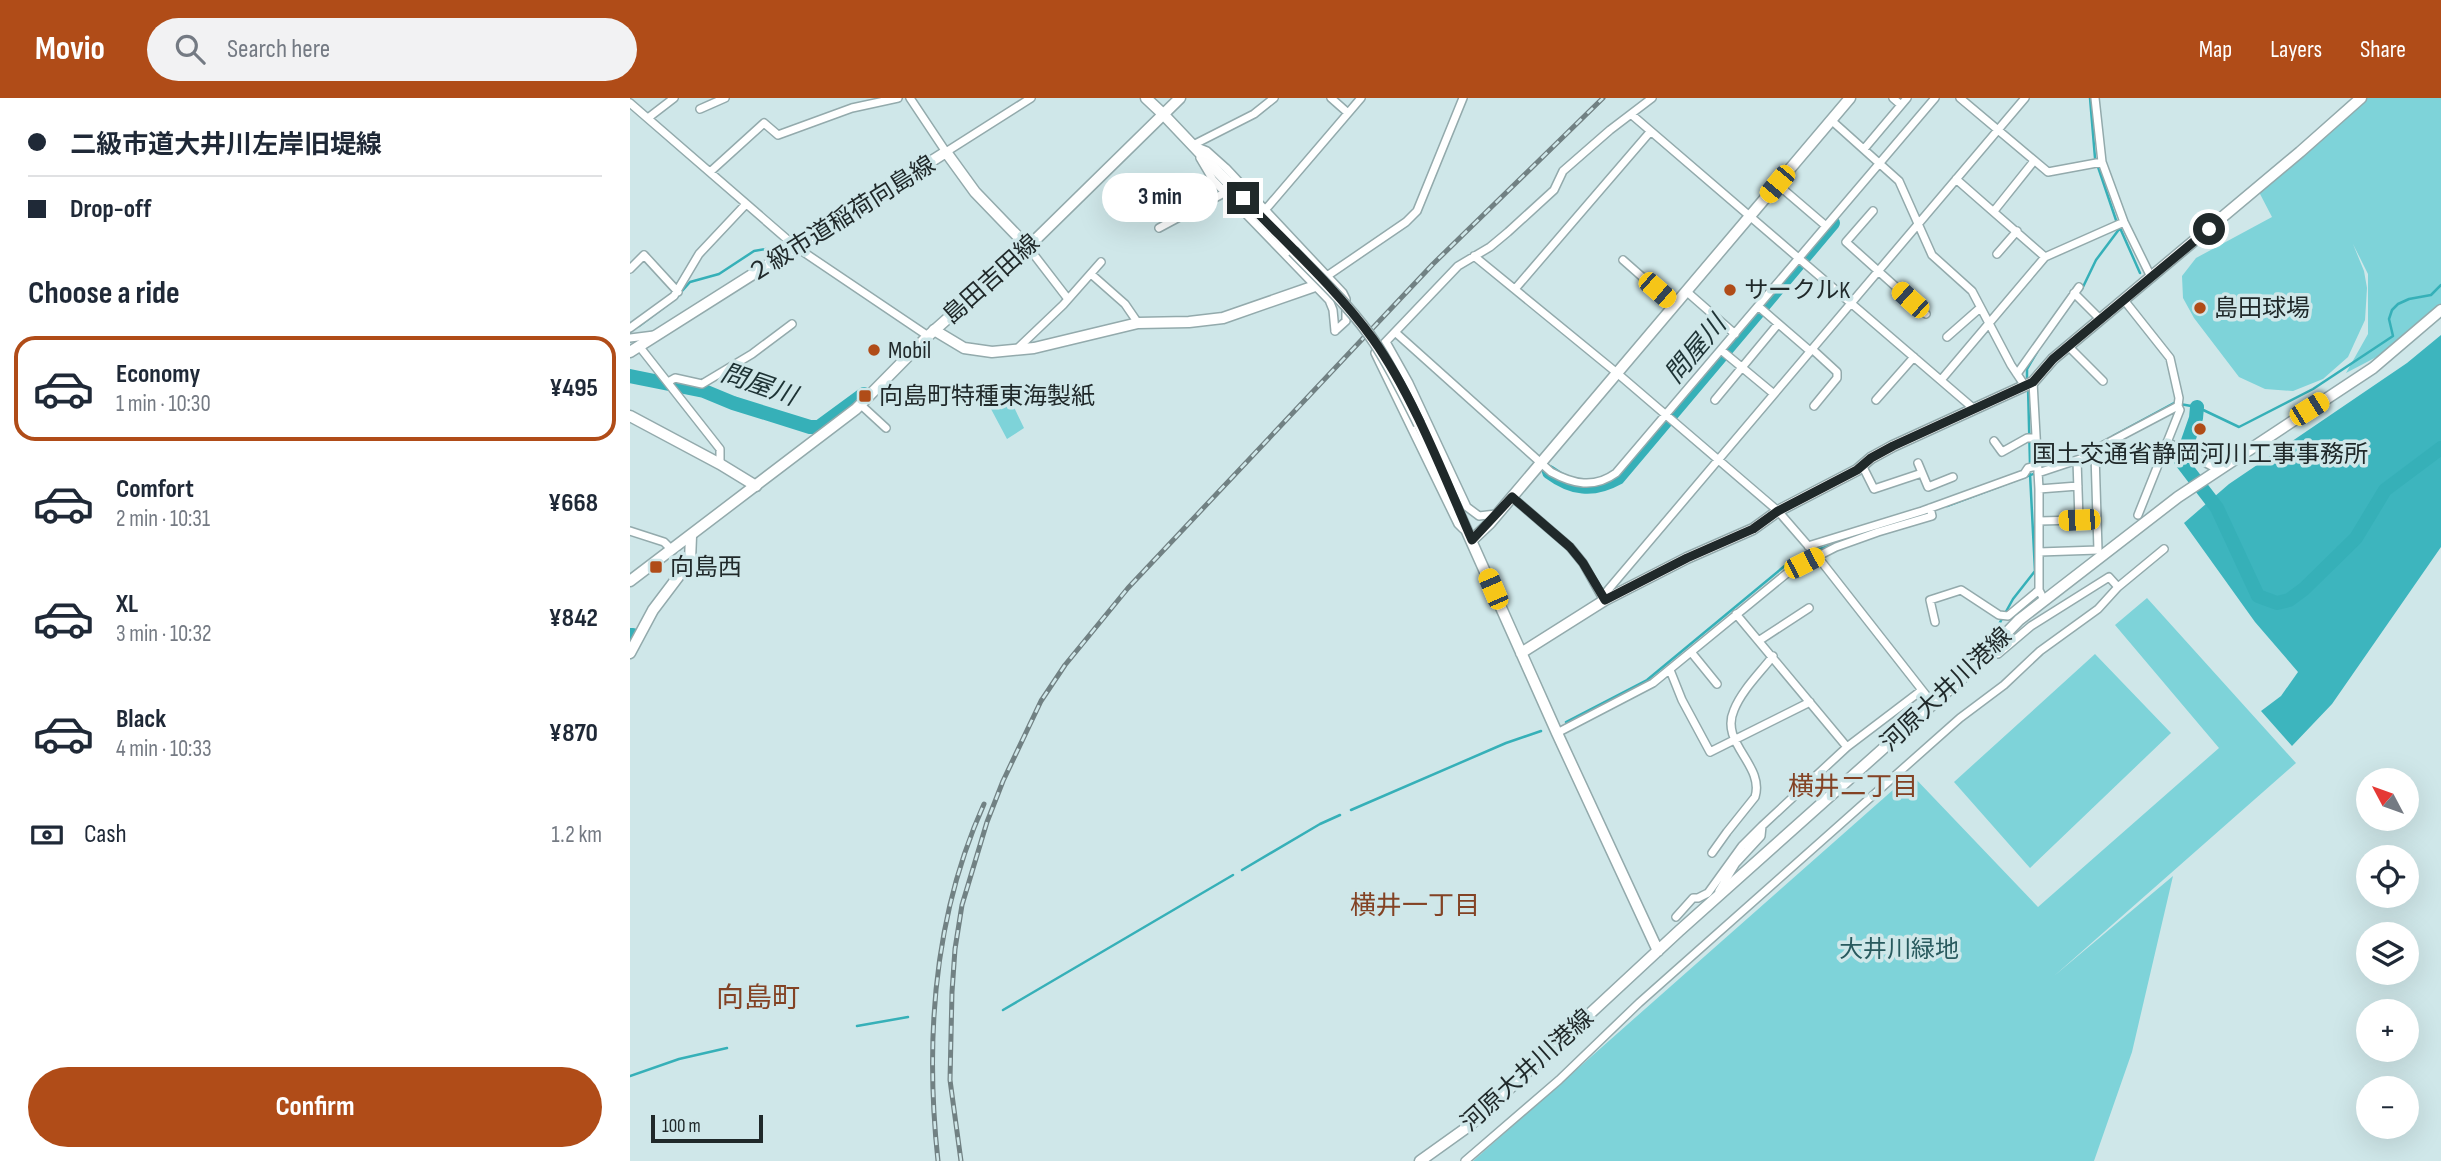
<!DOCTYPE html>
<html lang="en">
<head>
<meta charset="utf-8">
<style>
  body { margin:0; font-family:"Sofia Sans Condensed","Noto Sans JP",sans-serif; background:#f2f2f3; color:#1f2937; height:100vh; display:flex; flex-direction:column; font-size:26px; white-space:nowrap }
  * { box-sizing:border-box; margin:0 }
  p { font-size:23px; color:#747a83 }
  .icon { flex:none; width:38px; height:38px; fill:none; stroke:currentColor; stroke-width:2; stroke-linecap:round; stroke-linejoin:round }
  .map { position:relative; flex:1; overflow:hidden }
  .sheet { display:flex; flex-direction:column; background:#fff; width:630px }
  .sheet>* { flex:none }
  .guide { display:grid; align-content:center; height:154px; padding:0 28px; background:#fff }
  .needle { width:46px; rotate:311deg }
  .fabs { position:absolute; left:1726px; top:670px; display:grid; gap:14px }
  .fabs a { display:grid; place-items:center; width:63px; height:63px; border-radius:50%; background:#fff; box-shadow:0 7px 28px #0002; font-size:35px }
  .scale { position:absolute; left:21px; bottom:18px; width:112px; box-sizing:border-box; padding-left:7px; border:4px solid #20292a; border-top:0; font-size:19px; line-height:24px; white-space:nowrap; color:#20292a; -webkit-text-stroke:5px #cfe7e9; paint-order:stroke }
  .end { position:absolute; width:32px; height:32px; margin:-16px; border:9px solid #20292a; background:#fff; box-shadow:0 0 0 4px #fff }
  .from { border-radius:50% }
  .bubble { position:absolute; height:49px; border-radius:24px; background:#fff; box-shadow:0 7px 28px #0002; font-size:23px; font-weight:700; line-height:49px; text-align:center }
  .car { position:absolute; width:21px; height:42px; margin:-21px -10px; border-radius:9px; box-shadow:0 0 5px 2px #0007; background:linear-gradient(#f5c518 24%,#345 0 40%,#f5c518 0 76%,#345 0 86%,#f5c518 0) }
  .guide b { display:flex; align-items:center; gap:24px; height:66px; font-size:26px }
  .guide b+b { border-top:2px solid #e0e1e3 }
  .guide i { width:18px; height:18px; background:#1f2937 }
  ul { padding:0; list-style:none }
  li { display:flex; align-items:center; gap:21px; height:105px; margin:0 14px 10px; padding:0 14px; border:4px solid transparent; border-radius:21px }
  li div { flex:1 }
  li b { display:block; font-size:26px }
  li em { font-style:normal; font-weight:700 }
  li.active { border-color:#b04c18 }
  li>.icon { width:63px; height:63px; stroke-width:1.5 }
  h2 { padding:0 28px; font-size:32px; line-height:84px }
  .pay { display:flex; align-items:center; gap:18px; height:77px; padding:0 28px; font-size:26px }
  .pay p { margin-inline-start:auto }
  .primary-button { display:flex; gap:14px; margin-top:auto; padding:14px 28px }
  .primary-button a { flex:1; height:80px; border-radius:42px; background:#b04c18; color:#fff; font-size:28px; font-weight:700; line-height:80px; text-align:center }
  header { display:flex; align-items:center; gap:42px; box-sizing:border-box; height:98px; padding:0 35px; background:#b04c18; color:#fff }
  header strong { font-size:33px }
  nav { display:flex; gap:38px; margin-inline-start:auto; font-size:24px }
  .search { width:490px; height:63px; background:#f2f2f3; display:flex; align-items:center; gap:18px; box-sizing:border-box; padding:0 24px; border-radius:38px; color:#747a83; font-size:26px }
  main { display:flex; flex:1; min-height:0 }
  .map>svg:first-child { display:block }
  .green { fill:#7ed3d9 }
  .forest { fill:#3db5be }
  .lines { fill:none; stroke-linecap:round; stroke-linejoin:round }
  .stream { stroke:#36b0b8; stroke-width:2.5 }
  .river { stroke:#36b0b8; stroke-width:14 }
  .street-casing { stroke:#93aaac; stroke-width:10 }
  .secondary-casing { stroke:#93aaac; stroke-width:13 }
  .primary-casing { stroke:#93aaac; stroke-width:13 }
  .street { stroke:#fff; stroke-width:7 }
  .secondary { stroke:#fff; stroke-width:10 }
  .primary { stroke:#fff; stroke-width:10 }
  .rail-casing { stroke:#718183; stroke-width:5 }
  .rail { stroke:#cfe7e9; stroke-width:2.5; stroke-dasharray:8; stroke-linecap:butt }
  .secondary-bridge-casing { stroke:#93aaac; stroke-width:13; stroke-linecap:butt }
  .secondary-bridge { stroke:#fff; stroke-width:10 }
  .route { stroke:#20292a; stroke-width:9 }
  .poi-dot { fill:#b04c18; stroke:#cfe7e9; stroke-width:2.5 }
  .labels { text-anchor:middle; stroke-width:7; stroke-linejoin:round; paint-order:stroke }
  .street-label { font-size:24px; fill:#20292a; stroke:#cfe7e9 }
  .poi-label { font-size:24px; fill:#20292a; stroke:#cfe7e9; text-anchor:start }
  .park-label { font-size:24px; fill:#285a5e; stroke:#cfe7e9 }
  .water-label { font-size:26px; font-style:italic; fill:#1e3335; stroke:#cfe7e9 }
  .neighbourhood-label { font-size:26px; fill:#834224; stroke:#cfe7e9 }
  .quarter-label { font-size:28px; fill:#834224; stroke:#cfe7e9 }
</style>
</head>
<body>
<header>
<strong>Movio</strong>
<div class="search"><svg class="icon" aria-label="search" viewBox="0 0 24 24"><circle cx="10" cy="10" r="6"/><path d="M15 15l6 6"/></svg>Search here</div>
<nav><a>Map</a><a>Layers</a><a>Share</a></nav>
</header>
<main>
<section class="sheet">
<div class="guide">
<b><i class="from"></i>二級市道大井川左岸旧堤線</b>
<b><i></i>Drop-off</b>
</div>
<h2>Choose a ride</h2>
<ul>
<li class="active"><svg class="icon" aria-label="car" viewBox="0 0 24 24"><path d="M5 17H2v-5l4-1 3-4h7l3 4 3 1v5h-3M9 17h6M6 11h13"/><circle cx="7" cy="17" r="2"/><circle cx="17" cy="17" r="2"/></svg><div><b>Economy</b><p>1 min · 10:30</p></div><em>¥495</em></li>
<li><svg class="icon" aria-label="car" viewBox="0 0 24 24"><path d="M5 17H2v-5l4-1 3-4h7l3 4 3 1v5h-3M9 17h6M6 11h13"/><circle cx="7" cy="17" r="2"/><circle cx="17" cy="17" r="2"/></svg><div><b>Comfort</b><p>2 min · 10:31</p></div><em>¥668</em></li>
<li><svg class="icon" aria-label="car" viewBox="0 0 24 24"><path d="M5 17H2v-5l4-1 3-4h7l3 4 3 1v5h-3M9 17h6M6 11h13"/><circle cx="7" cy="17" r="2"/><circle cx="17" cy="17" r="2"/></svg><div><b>XL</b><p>3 min · 10:32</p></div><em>¥842</em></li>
<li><svg class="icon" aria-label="car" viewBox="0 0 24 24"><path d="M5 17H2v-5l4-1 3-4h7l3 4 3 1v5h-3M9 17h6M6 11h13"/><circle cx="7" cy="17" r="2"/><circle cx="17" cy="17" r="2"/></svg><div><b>Black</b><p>4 min · 10:33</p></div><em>¥870</em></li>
</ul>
<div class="pay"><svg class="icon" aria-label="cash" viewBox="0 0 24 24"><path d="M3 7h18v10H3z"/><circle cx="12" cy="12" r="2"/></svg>Cash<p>1.2 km</p></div>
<div class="primary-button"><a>Confirm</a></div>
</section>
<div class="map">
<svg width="1811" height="1063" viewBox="0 0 1811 1063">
  <rect width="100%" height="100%" fill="#cfe7e9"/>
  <path class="green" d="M1737,0H1811V206L1756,254L1716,275L1738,236V176L1723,146L1734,173L1737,190L1735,222L1718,259L1693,281L1663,293L1635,291L1609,279L1564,220L1553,200L1552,178L1566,160L1642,119L1629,94Z
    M379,299L394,330L377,341L361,311Z
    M1517,500L1666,665L1424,878L1543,778L1502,954L1464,1063H843L1281,676L1408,809L1589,650L1485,527Z
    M1465,556L1541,635L1400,770L1324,684Z"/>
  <path class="forest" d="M1811,237V449L1702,606L1662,648L1631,613L1651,598L1668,574L1625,524L1554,425L1599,386L1777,265Z"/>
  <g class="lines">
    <path class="stream" d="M1460,0L1465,60L1487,125
      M1490,130L1510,175
      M1452,191L1466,162L1490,130
      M45,201L60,184L89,176L124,153L136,151L147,157
      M9,228L37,207
      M1397,282V271L1407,254
      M1398,289L1400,366
      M1483,338L1544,305L1567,309L1609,329L1683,291L1763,238L1759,221L1762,212L1768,206L1779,201L1801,197L1811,187
      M1461,354L1471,345
      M1317,408L1406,375
      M1257,428L1270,423
      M1344,551L1368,528L1383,501L1405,473L1400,376
      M936,624L1017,582L1157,466L1173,457L1221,440
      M721,712L876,645L911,633
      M612,772L690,726L710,717
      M373,912L603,777
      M227,928L278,919
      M0,978L49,961L97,950"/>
    <path class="river" d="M0,278L74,293L103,305L180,329H189L234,296
      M1567,309L1566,320L1551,363L1587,410L1628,498L1647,505L1659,502L1674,491L1726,440L1755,392L1811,350
      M919,374C942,391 963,394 988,380L1203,125
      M0,537H3"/>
    <g class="street-casing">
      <path id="street" d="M280,0L316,54L401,0
        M701,0L718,15
        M1263,0L1271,7
        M1330,0L1418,74L1472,64L1494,124L1521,179
        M1465,0L1472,64
        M0,5L166,149L298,238
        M70,11L95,0
        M1002,17L1343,310
        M18,20L44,0
        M1201,22L1269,83L1302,157L1342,193L1381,267L1395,288
        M563,47L624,16L644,0
        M567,49L577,53L596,70L713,195L716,201V223L705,233
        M1234,51L1277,0
        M570,60L583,82L699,202L703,212L705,233
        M80,74L134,25L148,37L222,10L268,0
        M1326,81L1415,159
        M1147,86L1196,128
        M636,111L731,0
        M1243,113L1216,144L1296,216
        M1364,113L1404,63
        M529,130L596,94
        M398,149L438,201
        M1367,156L1387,133
        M844,158L987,275L1148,413L1187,458L1303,606
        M993,162L1044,207
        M0,171L14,157L48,194
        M461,176L495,206L508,225
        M697,178L776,124L787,113L833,0
        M885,191L1020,34
        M1056,193L1105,236
        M1444,195L1470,221
        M1494,202L1540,260L1549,300L1548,308L1550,312L1508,417
        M1128,208L1180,253
        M0,230L44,198L69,156L116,106
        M765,234L921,374C943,386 964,391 986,375L1305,0
        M1317,239L1350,210
        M0,240L24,237
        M756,244L779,285L837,409L849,418L866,416
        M9,248L90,351V366
        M1438,248L1473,283
        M387,251L433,207L471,164
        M1182,251L1207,274V280L1184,308
        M1091,252L1144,296
        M1387,276L1449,189
        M1311,282L1415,159L1494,124
        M38,284L45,280L72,286L122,256L162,226
        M1403,284L1409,391V492L1414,502
        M1085,302L1148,226
        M1246,302L1284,259
        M231,307L256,330
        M1364,343L1372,354L1397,340H1406
        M1537,344L1587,371
        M1288,365L1298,389L1323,379
        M1232,367L1244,391L1292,375
        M1408,375L1465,356L1472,348L1548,308
        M1409,391L1448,388
        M882,399L940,449L953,465L972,499
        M1409,423L1449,422L1447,362
        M833,431L828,426L745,255L828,168L860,149L878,134L924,92L933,73L980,32L1022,0
        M0,433L34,444L42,452
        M1178,448L1292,413L1394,376L1398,370L1407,368
        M1409,454L1468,452L1465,356
        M1488,489L1534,451
        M975,502L972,499L1395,0
        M1106,516L1217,649
        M1305,524L1300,502L1331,492L1369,517L1378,518L1409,492
        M1130,542L1179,510
        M1061,554L1087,586
        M1040,572L1052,602L1080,654L1180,604
        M927,635L1023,585L1161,472L1206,449L1248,434L1302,418L1300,410
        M1082,755L1097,734L1125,699C1135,667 1089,645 1104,612C1112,592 1130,575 1143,558
        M1089,793L1106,765L1131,738L1132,728L1217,649L1292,592
        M1046,819L1063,800H1068L1078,795L1112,748L1132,728
        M835,1063L929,982L1009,905L1330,620L1374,587L1410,553L1468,511L1488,489L1479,479L1401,528L1368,556L1359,555"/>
    </g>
    <g class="secondary-casing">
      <path id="secondary" d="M533,16L663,153
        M304,232L334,250L362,254L404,250L508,225L559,224L593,220L685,188L697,178
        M0,254L316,54L345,94L398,149
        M0,318L90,366L126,388
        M789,326L927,635L1028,853
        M842,442L860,425L1220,0
        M0,555L23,512L60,463L61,438
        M891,555L975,502L1057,460L1123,431L1148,413L1227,372L1241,360L1263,348L1403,284L1423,261L1670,54L1731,0
        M790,1063L839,1028L1049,833L1340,573L1389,522L1548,399L1743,270L1811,212"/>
    </g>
    <g class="primary-casing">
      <path id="primary" d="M516,0L533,16
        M0,483L226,311L298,238L398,149L550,0"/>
    </g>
    <use href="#street" class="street"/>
    <use href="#secondary" class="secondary"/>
    <use href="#primary" class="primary"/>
    <g class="rail-casing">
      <path id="rail" d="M308,1063C295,943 304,817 354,706
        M331,1063L320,982L322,894L325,851L332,807L357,724L373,683L411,603L435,567L498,490L803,166L973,0"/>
    </g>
    <use href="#rail" class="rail"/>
    <g class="secondary-bridge-casing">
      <path id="secondary-bridge" d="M663,153C691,182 723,211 745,245C762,271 775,298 789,326"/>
    </g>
    <use href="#secondary-bridge" class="secondary-bridge"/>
  </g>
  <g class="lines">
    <path class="route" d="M613,100C657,146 706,190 743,241C783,297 814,378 842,442L882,399L940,449L953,465L975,502L1057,460L1123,431L1148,413L1227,372L1241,360L1263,348L1403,284L1423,261L1579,131"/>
  </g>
  <g class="poi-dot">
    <circle cx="1100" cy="192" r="7"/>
    <circle cx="1570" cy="210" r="7"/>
    <circle cx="244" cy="252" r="7"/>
    <rect x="228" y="291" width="14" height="14" rx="3.5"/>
    <circle cx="1570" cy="331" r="7"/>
    <rect x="19" y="462" width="14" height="14" rx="3.5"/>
  </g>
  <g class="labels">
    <g class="street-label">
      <text transform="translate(211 121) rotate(-32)" y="8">２級市道稲荷向島線</text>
      <text transform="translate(361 181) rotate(-42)" y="8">島田吉田線</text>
      <text transform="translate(1316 591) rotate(-43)" y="8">河原大井川港線</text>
      <text transform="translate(897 972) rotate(-42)" y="8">河原大井川港線</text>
    </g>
    <g class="poi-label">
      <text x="1114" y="200">サークルK</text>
      <text x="1584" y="218">島田球場</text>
      <text x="258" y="260">Mobil</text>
      <text x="249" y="306">向島町特種東海製紙</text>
      <text x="1570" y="364" text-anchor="middle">国土交通省静岡河川工事事務所</text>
      <text x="40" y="477">向島西</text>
    </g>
    <g class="park-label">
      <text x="1269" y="859">大井川緑地</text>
    </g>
    <g class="water-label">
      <text transform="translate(1065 251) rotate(-50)" y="9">問屋川</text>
      <text transform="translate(129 286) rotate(19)" y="9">問屋川</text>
    </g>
    <g class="neighbourhood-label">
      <text x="1223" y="697">横井二丁目</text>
      <text x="785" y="816">横井一丁目</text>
    </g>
    <g class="quarter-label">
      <text x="128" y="909">向島町</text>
    </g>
  </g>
</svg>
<div class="fabs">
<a><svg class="needle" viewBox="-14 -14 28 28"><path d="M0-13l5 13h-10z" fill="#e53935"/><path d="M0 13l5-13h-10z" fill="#747a83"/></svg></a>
<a><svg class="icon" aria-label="locate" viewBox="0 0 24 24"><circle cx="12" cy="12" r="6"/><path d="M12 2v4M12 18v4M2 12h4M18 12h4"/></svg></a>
<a><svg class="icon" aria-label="layers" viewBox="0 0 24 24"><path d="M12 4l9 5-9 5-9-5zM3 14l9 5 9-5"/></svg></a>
<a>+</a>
<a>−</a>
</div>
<div class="scale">100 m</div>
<i class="end from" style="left:1579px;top:131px"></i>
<i class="end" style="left:613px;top:100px"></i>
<div class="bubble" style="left:472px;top:75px;width:116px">3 min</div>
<i class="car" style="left:1147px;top:86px;rotate:220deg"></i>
<i class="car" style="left:1027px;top:192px;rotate:131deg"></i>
<i class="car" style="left:1280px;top:202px;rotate:312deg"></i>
<i class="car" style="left:1679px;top:311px;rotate:58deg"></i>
<i class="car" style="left:1449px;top:422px;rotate:268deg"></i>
<i class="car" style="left:1174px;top:465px;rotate:63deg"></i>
<i class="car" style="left:863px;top:491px;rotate:337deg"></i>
</div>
</main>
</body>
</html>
